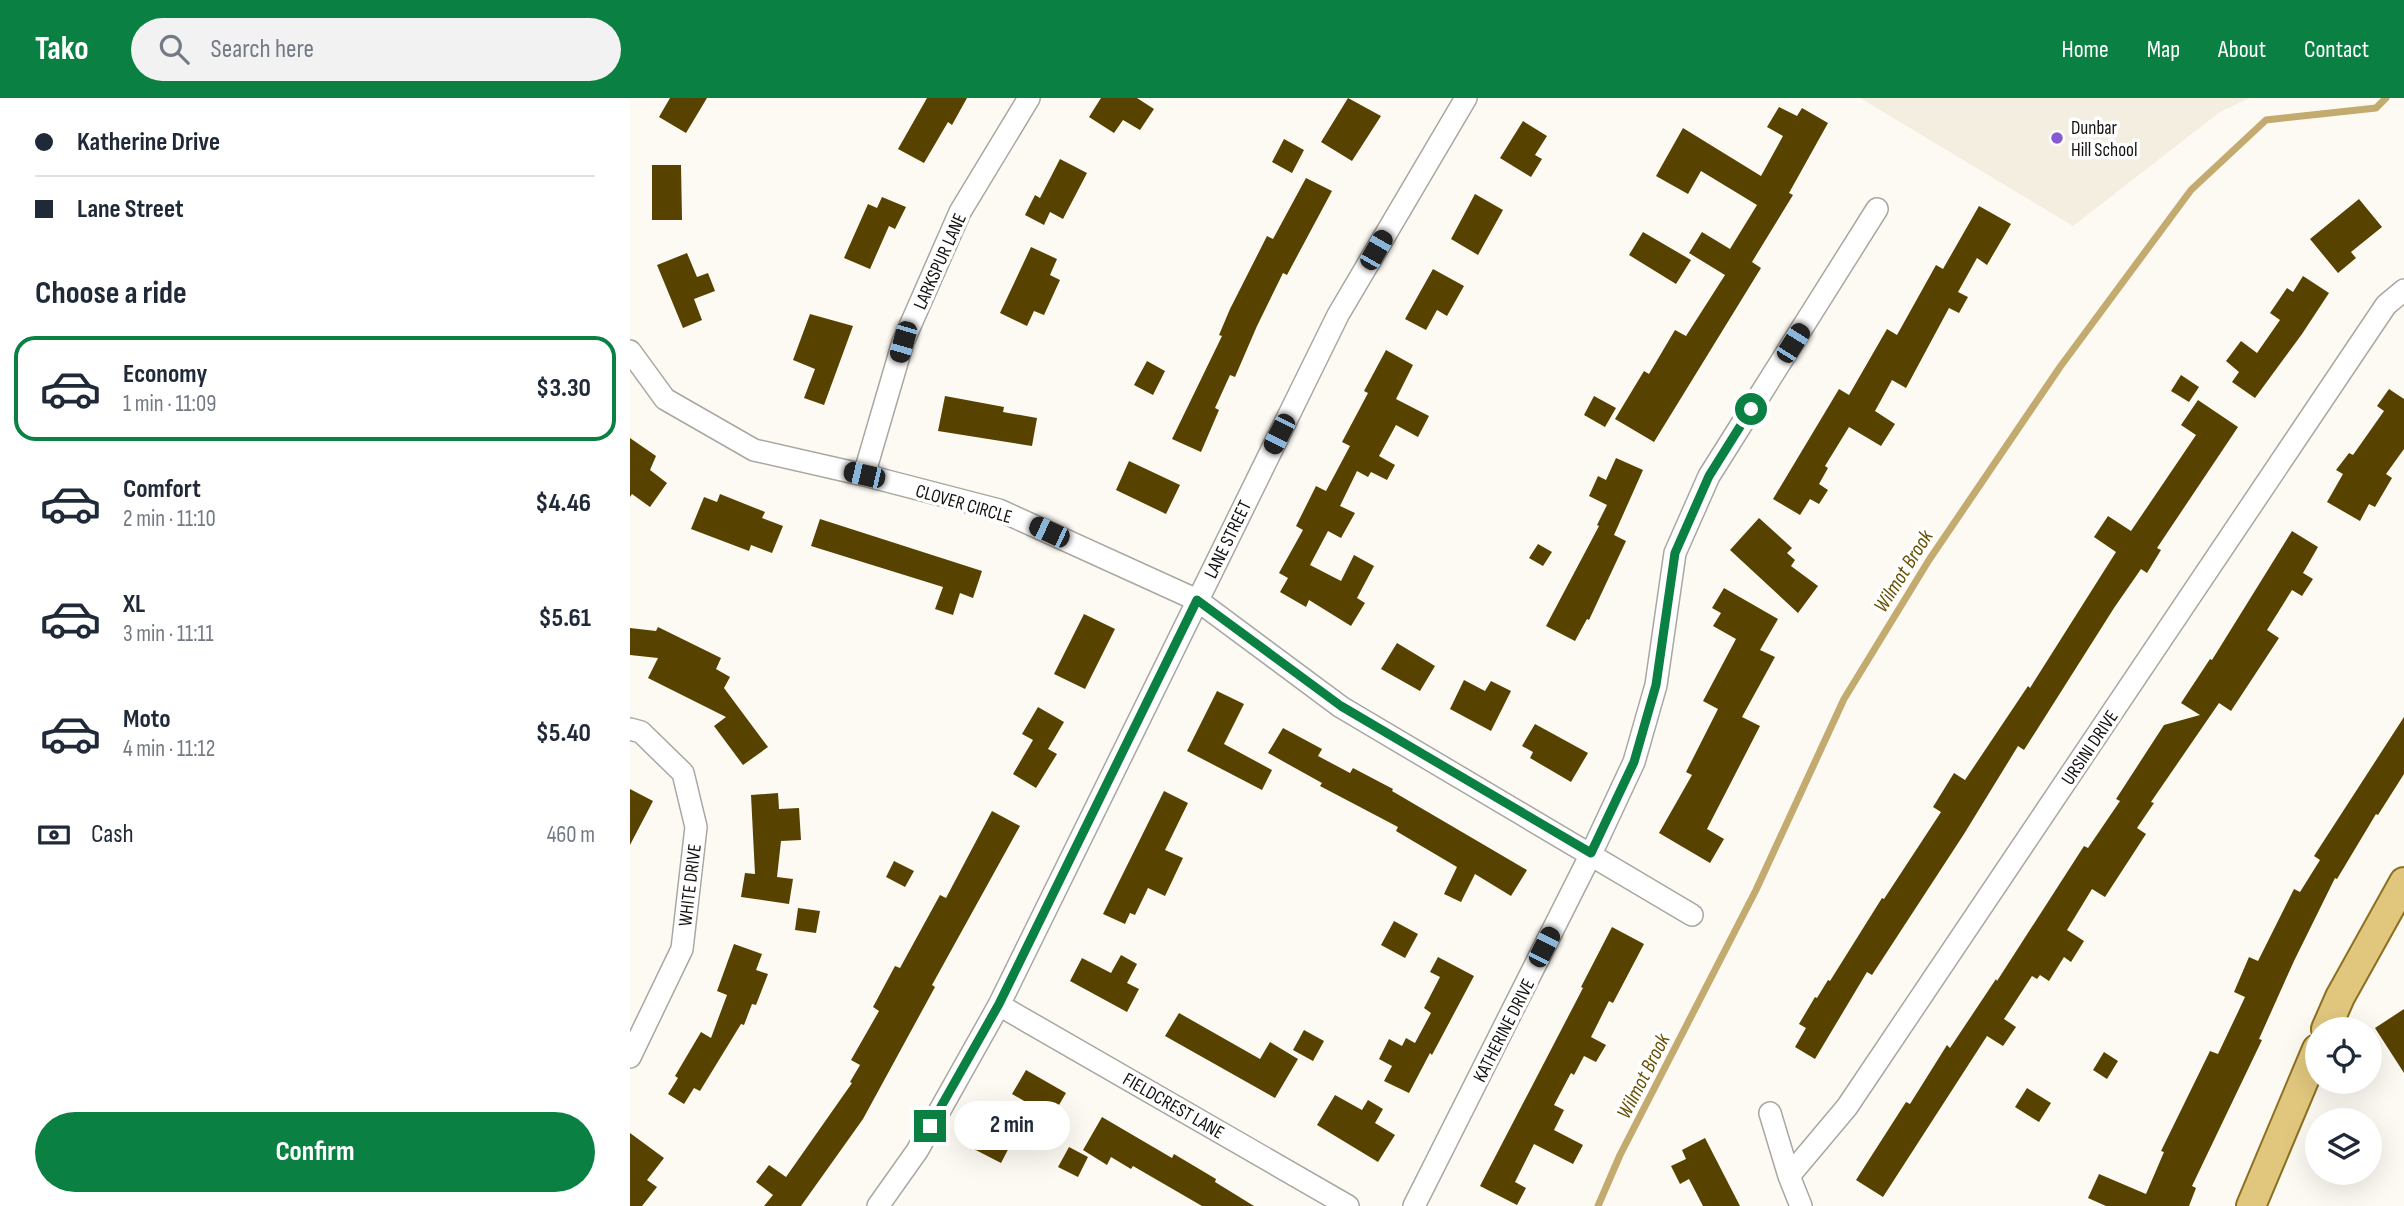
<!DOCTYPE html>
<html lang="en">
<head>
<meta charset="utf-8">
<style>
  body { margin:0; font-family:"Sofia Sans Condensed",sans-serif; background:#f2f2f3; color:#1f2937; height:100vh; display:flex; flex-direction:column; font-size:26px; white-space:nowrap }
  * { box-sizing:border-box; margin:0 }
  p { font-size:23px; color:#747a83 }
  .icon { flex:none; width:38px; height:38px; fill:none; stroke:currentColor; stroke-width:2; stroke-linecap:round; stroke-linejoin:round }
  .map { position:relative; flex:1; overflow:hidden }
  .details { display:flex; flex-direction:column; background:#fff; width:630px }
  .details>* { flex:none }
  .guide { display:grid; align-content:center; height:154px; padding:0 35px; background:#fff }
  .controls { position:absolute; left:1675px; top:919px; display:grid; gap:14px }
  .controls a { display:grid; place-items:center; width:77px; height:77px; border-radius:50%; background:#fff; box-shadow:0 7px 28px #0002; font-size:35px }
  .end { position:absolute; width:32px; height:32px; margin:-16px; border:9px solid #0b8043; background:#fff; box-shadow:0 0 0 4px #fff }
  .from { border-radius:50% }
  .bubble { position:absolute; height:49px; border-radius:24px; background:#fff; box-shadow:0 7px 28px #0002; font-size:23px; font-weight:700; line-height:49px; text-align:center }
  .car { position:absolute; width:21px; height:42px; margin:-21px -10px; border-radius:9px; box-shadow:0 0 5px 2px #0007; background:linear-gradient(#222 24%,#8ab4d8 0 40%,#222 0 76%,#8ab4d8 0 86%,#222 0) }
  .guide b { display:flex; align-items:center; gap:24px; height:66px; font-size:26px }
  .guide b+b { border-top:2px solid #e0e1e3 }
  .guide i { width:18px; height:18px; background:#1f2937 }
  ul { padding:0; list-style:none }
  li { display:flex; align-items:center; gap:21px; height:105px; margin:0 14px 10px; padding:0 21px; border:4px solid transparent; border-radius:21px }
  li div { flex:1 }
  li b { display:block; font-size:26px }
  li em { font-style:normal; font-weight:700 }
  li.current { border-color:#0b8043 }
  li>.icon { width:63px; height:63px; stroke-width:1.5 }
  h2 { padding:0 35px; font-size:32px; line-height:84px }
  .pay { display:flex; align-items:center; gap:18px; height:77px; padding:0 35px; font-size:26px }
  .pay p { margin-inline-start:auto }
  .primary-button { display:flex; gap:14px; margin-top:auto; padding:14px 35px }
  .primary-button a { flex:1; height:80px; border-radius:42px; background:#0b8043; color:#fff; font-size:28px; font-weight:700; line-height:80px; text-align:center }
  header { display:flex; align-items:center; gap:42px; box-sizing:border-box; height:98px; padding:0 35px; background:#0b8043; color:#fff }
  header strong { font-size:33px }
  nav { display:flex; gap:38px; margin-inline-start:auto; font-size:24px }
  .search { width:490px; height:63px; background:#f2f2f3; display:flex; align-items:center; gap:18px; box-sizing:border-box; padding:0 24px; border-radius:38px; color:#747a83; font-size:26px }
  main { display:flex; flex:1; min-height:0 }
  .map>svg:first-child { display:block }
  .built { fill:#f3eee0 }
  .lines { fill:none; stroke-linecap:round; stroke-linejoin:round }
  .stream { stroke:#c3ab70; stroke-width:7 }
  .building { fill:#584200 }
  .minor-casing { stroke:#a9a7a1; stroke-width:24 }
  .major-casing { stroke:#8c7020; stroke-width:32 }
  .minor { stroke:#fff; stroke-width:21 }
  .major { stroke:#e1c77e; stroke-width:28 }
  .route { stroke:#0b8043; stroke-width:9 }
  .poi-dot { fill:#8759d2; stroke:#fff; stroke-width:2.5 }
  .labels { text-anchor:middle; stroke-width:7; stroke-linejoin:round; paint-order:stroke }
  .poi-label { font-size:19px; fill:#131210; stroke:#fff; text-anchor:start }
  .street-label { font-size:19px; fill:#131210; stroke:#fff }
  .water-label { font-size:21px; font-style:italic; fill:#695104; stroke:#fff }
</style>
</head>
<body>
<header>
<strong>Tako</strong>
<div class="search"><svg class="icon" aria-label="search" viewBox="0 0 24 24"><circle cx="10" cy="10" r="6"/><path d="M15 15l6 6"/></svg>Search here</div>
<nav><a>Home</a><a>Map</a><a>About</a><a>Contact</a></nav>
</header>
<main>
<section class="details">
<div class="guide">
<b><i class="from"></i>Katherine Drive</b>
<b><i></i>Lane Street</b>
</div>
<h2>Choose a ride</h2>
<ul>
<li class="current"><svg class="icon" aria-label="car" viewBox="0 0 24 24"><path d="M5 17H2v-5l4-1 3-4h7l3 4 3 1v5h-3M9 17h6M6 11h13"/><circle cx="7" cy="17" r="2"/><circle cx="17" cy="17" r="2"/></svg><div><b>Economy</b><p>1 min · 11:09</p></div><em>$3.30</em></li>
<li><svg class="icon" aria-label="car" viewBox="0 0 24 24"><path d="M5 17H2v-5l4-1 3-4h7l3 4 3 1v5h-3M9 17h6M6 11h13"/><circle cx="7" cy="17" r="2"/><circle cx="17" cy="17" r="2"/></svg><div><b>Comfort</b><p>2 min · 11:10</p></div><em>$4.46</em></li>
<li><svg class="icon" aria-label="car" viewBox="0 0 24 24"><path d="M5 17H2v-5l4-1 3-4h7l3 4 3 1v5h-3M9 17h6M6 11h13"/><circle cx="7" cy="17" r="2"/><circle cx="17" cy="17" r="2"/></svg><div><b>XL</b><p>3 min · 11:11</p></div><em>$5.61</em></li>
<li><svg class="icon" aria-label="car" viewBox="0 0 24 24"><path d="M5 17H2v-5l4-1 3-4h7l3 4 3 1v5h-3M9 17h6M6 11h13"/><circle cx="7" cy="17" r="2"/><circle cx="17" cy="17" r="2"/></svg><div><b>Moto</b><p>4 min · 11:12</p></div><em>$5.40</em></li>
</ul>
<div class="pay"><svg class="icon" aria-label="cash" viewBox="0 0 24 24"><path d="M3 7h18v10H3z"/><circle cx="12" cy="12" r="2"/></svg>Cash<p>460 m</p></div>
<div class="primary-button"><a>Confirm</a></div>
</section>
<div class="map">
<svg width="1774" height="1108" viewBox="0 0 1774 1108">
  <rect width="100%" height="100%" fill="#fdfaf4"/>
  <path class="built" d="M1230,0H1620L1590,14L1443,128Z"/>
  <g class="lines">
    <path class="stream" d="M968,1108L990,1057L1126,792L1214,601L1299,462L1430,269L1561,92L1636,22L1746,10L1756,0"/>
  </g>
  <path class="building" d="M40,0H77L56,35L29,19Z
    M297,0H337L322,27L318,24L294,65L268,51Z
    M471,0H507L524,11L510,32L493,22L484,35L459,19Z
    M718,0L751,18L722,63L691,44Z
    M1149,9L1167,18L1172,10L1198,25L1159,95L1163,97L1122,164L1131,170L1024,344L985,321L1014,273L1019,276L1045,232L1056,238L1095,177L1059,155L1072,134L1100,151L1127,107L1071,73L1058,96L1026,78L1053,30L1131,78L1153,38L1137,29Z
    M893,23L917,38L905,57L912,61L901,79L870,60Z
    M654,41L674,52L662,75L642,64Z
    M430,61L457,75L433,121L420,114L414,127L395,117L405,97L410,100Z
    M22,67H51L52,122H22Z
    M676,80L702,93L657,177L653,175L627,228L605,279L600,277L585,310L589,312L571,354L542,341L592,238L589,237L600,211L637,138L643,141Z
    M845,96L873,112L848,157L821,141Z
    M252,99L276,109L265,131L259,128L240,171L214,160L238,106L247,110Z
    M1729,101L1752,129L1721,154L1726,160L1708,175L1680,141Z
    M1349,108L1381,126L1357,167L1347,160L1328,194L1338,199L1329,215L1319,210L1276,290L1262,282L1245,313L1265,326L1251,348L1219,329L1195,368L1198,370L1189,386L1198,392L1189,406L1180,401L1170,417L1143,401L1209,291L1219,297L1257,231L1267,237L1306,167L1313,171Z
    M1013,134L1061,162L1046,186L999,157Z
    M401,149L427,161L420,177L430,182L414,217L404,213L397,228L370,215Z
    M57,155L67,179L78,175L85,193L64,201L72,222L53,230L27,167Z
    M803,171L834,188L817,218L807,212L796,232L775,221Z
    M1673,178L1699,195L1672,236L1625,300L1602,284L1609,274L1596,263L1611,243L1627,255L1650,222L1640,215L1657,190L1663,194Z
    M180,216L223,228L194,307L174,300L185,271L163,262Z
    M756,252L783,267L766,301L799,318L788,339L766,327L749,358L765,367L757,382L741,374L738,379L727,373L710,408L725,415L711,440L698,433L680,467L711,483L724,457L744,468L727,500L735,505L721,528L679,502L676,509L650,494L658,480L649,475L673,432L666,428L686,388L696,393L720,348L712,344L738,295L734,293Z
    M517,263L535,273L523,297L504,287Z
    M1551,277L1569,289L1559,304L1541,293Z
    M1759,291L1774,301V351L1756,376L1762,380L1745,409L1739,406L1730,423L1697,404L1713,376L1706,372L1719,355L1723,357L1754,313L1747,308Z
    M315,298L374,309L373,314L407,320L402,348L308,333Z
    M964,298L986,310L975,329L954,317Z
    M1568,302L1608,329L1527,450L1531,452L1517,475L1511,471L1484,510L1394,652L1388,648L1334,736L1242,877L1237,874L1185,961L1165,949L1176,930L1169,926L1185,899L1187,900L1198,882L1200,883L1252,800L1254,801L1311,714L1303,709L1324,675L1335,682L1398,588L1400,590L1486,454L1464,439L1478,418L1501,433L1566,337L1551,327Z
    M0,340L26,358L20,372L37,385L20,409L2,396L0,399Z
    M986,360L1013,372L984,437L996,443L959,522L957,521L945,543L916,528L969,428L967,427L977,407L959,398L968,378L976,382Z
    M499,363L550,387L536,416L486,392Z
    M90,396L135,414L132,420L153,428L142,455L121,447L119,453L61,431L74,399L87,404Z
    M1129,420L1162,450L1157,455L1165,462L1161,468L1188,488L1168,515L1100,452Z
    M190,421L352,473L343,500L330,495L323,517L305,511L313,489L181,448Z
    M1662,433L1688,449L1673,475L1683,481L1672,498L1662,492L1637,532L1649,540L1601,613L1589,605L1521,704L1524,705L1507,730L1516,736L1475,799L1462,791L1437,832L1454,843L1441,864L1434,859L1419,883L1410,877L1407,881L1402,878L1374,921L1386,929L1373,948L1357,938L1253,1099L1226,1082L1276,1004L1280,1006L1317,947L1320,950L1366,881L1367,883L1454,748L1458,750L1490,703L1486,701L1534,627L1570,617L1551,605L1580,561L1582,562Z
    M908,446L922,454L913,468L899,460Z
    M1094,490L1148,521L1130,552L1145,559L1112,619L1130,628L1077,731L1094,741L1080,765L1029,735L1062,677L1056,674L1088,611L1073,603L1106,541L1083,528L1091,515L1082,510Z
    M454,516L485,531L455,591L424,576Z
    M28,529L91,560L86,571L100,579L94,590L138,649L113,667L84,628L96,619L18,580L28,560L0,557V530L26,533Z
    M767,545L805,568L790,593L751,571Z
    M834,582L855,593L861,583L881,593L861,633L820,611Z
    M587,593L614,606L594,646L642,672L632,692L557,653Z
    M408,609L434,624L418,651L427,656L406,690L383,676L403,642L392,636Z
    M1774,619V676L1748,717L1746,716L1707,781L1705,780L1664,863L1629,941L1632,942L1562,1088L1566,1090L1559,1108H1476L1458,1100L1469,1076L1516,1096L1534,1054L1531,1053L1580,953L1588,956L1608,914L1615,899L1604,894L1619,859L1628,863L1664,791L1670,794L1690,762L1684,758Z
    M905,626L958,655L941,684L900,660L903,654L892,648Z
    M653,630L692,651L688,658L720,675L723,670L763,691L762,693L897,772L881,798L845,776L831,804L814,796L827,769L766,733L768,729L690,688L692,685L638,655Z
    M0,691L23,703L0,747Z
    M534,693L558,705L535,752L553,760L535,798L518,790L505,817L500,815L495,826L473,816Z
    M148,695L149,711L169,710L171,742L151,743L147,779L163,781L159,806L111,799L115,775L125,776L121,697Z
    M362,713L390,728L302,887L305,889L233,1021L171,1108H134L143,1097L126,1084L139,1067L156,1079L222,985L220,984L230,967L221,962L249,913L243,909L265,868L270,870L310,797L316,800Z
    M264,763L284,773L275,789L256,779Z
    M168,810L190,813L186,835L165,832Z
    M764,823L788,836L775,860L751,847Z
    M982,829L1014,846L983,905L979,903L961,939L976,947L966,964L954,958L944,977L941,975L924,1007L934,1012L924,1032L953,1047L943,1066L904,1046L885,1084L896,1090L887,1107L850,1088L953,890L951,889Z
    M104,846L132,856L126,872L138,876L126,907L122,906L114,927L111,926L70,993L64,990L54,1006L38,996L48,980L45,978L71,934L81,940L97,897L87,893Z
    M491,857L507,866L497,885L509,891L497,914L440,883L452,860L481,875Z
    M808,859L844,878L802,957L800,955L779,995L754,983L762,968L749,961L759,941L772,948L776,940L785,945L801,915L794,910L810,879L800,874Z
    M1774,911V975L1745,930Z
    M549,915L630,961L640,944L668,961L645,1000L535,938Z
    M674,932L694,943L683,963L663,952Z
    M1474,954L1488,963L1477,981L1463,972Z
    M396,972L436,995L422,1019L382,996Z
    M1397,990L1421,1005L1409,1024L1385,1009Z
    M705,997L732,1012L738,1002L753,1011L745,1025L765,1037L748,1064L687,1027Z
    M472,1019L542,1060L544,1056L586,1081L585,1084L624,1108H572L503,1068L501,1071L481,1059L477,1067L453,1052Z
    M350,1025L383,1042L371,1065L338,1048Z
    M0,1035L34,1060L17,1082L27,1089L12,1108H0Z
    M1075,1040L1110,1108H1073L1059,1081L1050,1086L1041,1068L1056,1061L1052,1052Z
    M439,1049L458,1059L448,1079L428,1069Z"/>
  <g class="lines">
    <g class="minor-casing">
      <path id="minor" d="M0,253L35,301L124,352L234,377L369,412L567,502L711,609L1062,817
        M234,377L273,244L330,114L399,0
        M0,631L11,634L53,675L66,729L52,851L0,959
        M369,907L718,1108
        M1140,1015L1159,1078L1171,1108
        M1159,1078L1217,1009L1756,207L1774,192
        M248,1108L287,1053L369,907L708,217L836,0
        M784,1108L961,756L1004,664L1026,587L1045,455L1079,378L1247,111"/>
    </g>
    <g class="major-casing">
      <path id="major" d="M1696,931L1710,899L1774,784
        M1621,1108L1687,951"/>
    </g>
    <use href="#minor" class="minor"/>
    <use href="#major" class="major"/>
  </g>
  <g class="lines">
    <path class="route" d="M300,1028L369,906L567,502L711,608L961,755L1004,664L1026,587L1045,455L1079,378L1121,311"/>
  </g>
  <circle class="poi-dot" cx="1427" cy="40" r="7"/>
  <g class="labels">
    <g class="poi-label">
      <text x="1441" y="36">Dunbar<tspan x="1441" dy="22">Hill School</tspan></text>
    </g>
    <g class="street-label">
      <text transform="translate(309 163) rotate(-66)" y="7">LARKSPUR LANE</text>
      <text transform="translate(334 405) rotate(16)" y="7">CLOVER CIRCLE</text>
      <text transform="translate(597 441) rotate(-64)" y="7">LANE STREET</text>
      <text transform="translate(1459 649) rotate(-56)" y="7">URSINI DRIVE</text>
      <text transform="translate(59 787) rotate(-83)" y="7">WHITE DRIVE</text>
      <text transform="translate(873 932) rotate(-63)" y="7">KATHERINE DRIVE</text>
      <text transform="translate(544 1007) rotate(30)" y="7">FIELDCREST LANE</text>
    </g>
    <g class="water-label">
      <text transform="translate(1273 473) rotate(-58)" y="7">Wilmot Brook</text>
      <text transform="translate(1013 978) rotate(-63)" y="7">Wilmot Brook</text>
    </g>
  </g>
</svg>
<div class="controls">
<a><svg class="icon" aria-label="locate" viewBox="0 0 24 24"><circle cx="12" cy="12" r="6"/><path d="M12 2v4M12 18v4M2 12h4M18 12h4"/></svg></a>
<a><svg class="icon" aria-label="layers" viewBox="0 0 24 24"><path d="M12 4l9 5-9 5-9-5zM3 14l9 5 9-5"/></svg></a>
</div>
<i class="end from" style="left:1121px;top:311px"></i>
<i class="end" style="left:300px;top:1028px"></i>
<div class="bubble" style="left:324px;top:1003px;width:116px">2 min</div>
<i class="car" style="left:746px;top:152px;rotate:30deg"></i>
<i class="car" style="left:273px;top:244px;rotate:196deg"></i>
<i class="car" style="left:1163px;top:245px;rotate:32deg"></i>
<i class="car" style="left:649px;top:336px;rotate:207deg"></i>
<i class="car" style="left:234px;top:377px;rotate:283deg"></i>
<i class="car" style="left:419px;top:434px;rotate:295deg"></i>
<i class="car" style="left:914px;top:849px;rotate:27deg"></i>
</div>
</main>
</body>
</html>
